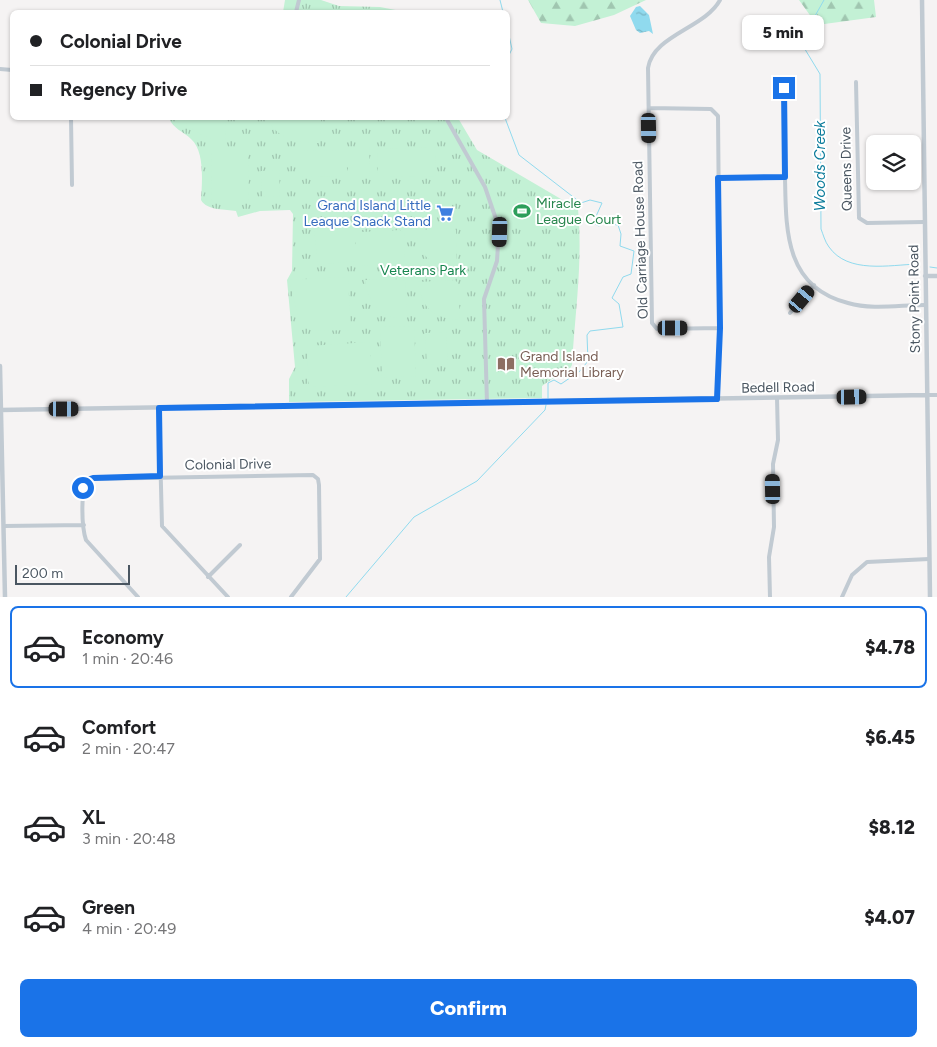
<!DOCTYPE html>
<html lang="en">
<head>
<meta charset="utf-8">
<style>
  body { margin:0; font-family:Figtree,sans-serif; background:#f6f6f6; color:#202124; height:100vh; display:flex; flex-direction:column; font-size:19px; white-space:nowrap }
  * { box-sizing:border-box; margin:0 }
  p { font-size:16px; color:#757577 }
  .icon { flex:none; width:28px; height:28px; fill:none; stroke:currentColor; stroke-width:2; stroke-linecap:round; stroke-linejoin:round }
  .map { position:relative; height:597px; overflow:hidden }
  .panel { display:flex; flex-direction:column; background:#fff; flex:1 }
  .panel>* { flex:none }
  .guide { position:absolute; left:10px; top:10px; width:500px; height:110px; border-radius:8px; box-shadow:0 1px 4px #0004; display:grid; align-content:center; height:110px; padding:0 20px; background:#fff }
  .tools { position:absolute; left:866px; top:135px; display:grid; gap:10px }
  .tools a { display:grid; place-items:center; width:55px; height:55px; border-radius:8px; background:#fff; box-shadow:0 1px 4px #0004; font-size:25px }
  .scale { position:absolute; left:15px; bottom:12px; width:115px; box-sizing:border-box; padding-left:5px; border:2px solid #4a5661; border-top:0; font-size:14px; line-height:18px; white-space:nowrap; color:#4a5661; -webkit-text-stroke:4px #fff; paint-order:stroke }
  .end { position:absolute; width:22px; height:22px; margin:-11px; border:6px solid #1a73e8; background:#fff; box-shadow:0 0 0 2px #fff }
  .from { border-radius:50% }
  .bubble { position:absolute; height:35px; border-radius:8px; background:#fff; box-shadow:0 1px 4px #0004; font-size:16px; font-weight:800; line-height:35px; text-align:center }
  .car { position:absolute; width:15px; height:30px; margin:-15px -8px; border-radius:6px; box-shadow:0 0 4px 1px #0007; background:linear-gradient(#222 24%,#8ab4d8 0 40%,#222 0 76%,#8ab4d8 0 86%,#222 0) }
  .guide b { display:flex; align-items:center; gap:18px; height:48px; font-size:19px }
  .guide b+b { border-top:1px solid #e0e0e0 }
  .guide i { width:12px; height:12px; background:#202124 }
  ul { padding:9px 0 0; list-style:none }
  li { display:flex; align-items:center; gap:15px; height:82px; margin:0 10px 8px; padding:0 10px; border:2px solid transparent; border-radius:8px }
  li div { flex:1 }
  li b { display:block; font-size:19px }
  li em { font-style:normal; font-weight:800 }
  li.active { border-color:#1a73e8 }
  li>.icon { width:45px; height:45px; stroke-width:1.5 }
  .button { display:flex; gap:10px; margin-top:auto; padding:10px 20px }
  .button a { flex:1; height:58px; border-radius:8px; background:#1a73e8; color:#fff; font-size:20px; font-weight:800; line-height:58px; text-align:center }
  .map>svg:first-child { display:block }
  .forest { fill:url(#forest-firs) }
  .park { fill:url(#park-tufts) }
  .garden { fill:#c3f1d5 }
  .water { fill:url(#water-ripples) }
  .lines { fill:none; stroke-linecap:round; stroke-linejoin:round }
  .stream { stroke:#90daee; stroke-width:1 }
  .minor { stroke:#c1cad2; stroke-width:4 }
  .tertiary { stroke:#c1cad2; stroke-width:4.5 }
  .route { stroke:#1a73e8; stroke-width:6 }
  .labels { text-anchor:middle; stroke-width:4; stroke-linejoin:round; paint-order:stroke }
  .street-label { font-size:14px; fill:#4a5661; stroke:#fff }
  .leisure-label { font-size:14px; fill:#27864d; stroke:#fff; text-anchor:start }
  .shop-label { font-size:14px; fill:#366cbe; stroke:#fff; text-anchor:end }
  .park-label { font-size:14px; fill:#17864f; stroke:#fff }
  .education-label { font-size:14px; fill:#785e54; stroke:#fff; text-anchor:start }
  .water-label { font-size:15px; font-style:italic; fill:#0c7c9b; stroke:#fff }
</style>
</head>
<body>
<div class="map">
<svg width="937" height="597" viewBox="0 0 937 597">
  <defs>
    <pattern id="forest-firs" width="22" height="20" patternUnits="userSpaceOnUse" patternTransform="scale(1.25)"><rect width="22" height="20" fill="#c3f1d5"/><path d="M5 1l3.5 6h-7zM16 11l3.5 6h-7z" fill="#a0c6b0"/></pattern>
    <pattern id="park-tufts" width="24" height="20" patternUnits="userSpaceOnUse" patternTransform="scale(1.25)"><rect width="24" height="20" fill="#c3f1d5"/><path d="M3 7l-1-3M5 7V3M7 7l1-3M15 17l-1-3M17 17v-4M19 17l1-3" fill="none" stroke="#a0c6b0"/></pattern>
    <pattern id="water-ripples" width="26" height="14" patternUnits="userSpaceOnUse" patternTransform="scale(1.25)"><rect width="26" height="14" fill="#90daee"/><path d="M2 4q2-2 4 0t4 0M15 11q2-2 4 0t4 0" fill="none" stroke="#78b4c4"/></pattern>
  </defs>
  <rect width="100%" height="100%" fill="#f5f3f3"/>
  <path class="forest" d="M528,0H646L614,15L575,26L541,23Z
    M799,0H874L876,17L817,25Z"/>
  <path class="park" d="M285,0H321L339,6L380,7L406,12H283Z
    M169,118H458L477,150L578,209C583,261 575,313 572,365L565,377L552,379L542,386V398L289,402V379L295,367L287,280L292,271L293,214L290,210L260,211L238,217L236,211C226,209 207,211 201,200C202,183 205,151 191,139C183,131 173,129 169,118Z"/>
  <path class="garden" d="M182,118H226L225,141C207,139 193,133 182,118Z
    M267,118H321L320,143C297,143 278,140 267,118Z
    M348,147H369L370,178H348Z
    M435,147L436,176L378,177L377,149Z
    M341,150V176L299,177V151Z
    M211,151H248L249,203H212Z
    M279,170L280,196L262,197L261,171Z
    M520,197L531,199L536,204L534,212L537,214L546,208L554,216L550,225H519L514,222L509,208L498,211L497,207Z
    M363,205H383C383,220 378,225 363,226Z
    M385,205H403L402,225L388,221Z
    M351,225L355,228V261L318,265L314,229Z
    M453,228L456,230L457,268C433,269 417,254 416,230Z
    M400,230L404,233L405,265L361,266V232Z
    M552,247H568V263H553Z
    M346,277L348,279L351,330L313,331L298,316L289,280Z
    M402,279L405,281L407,318C384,321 367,303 365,280Z
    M455,280L458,283L460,320C433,318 422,309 418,282Z
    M414,326L416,376L382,378L380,327Z
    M446,332L448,364L427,365L425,333Z
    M370,342L372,384L309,387L307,346Z"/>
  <path class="water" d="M640,6L649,15L653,34L649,31L640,33L636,30L630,16L636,7Z"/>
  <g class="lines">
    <path class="stream" d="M500,0L503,12
      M824,0L815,16L804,27L803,46L820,74L821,229C823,234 825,242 829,247C848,274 889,265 918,264
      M508,31L512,49L508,57
      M505,118L519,155L581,203L590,200L602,203L593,223L599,226L603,223L618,225L621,234L620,246L634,251L631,274L623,277L612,298L619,304L623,327L590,331L587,335L588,361L580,371L561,384L554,380L548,383V398
      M930,267L937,268
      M346,597L414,517L477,481L545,410L546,405"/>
    <path class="minor" d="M720,0C705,28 653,35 648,68L652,323L657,329L720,328
      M296,12L299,0
      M0,69L12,70
      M856,82L859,218L867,223L924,222
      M784,88C784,117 785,146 785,176C786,229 784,287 848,303C872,310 900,305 925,305
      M649,108L711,109L718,116L720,328L717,399
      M71,118L72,185
      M446,118L485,187L499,228L497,261L484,299L487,403
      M718,178L785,177
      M790,313L814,285
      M927,395H937
      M159,408L162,526L228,597
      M4,526L84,525
      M208,577L240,545
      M138,597L86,540C82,528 79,486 90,479L313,475L318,479L319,485L320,559L291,597
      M770,597L769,557L774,527L773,464L778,440L777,398
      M842,597L852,575L867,562L929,559"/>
    <path class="tertiary" d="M922,0L930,597
      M925,276H937
      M0,366L5,597
      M0,410L927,395"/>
  </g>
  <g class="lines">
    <path class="route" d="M83,488L87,480L93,478L160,476L159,408L717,399L720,328L718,178L785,177L784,88"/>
  </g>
  <defs>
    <g id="stadium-bare" transform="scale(1.35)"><path d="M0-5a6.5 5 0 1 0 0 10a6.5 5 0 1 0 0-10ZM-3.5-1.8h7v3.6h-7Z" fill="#2e9e5b" stroke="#fff" stroke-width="2.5" paint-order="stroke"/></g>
    <g id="supermarket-bare" transform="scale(1.35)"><path d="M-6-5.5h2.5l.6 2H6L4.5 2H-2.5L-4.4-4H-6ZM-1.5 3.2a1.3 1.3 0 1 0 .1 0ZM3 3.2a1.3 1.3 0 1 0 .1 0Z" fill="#3f7fe0" stroke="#fff" stroke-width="2.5" paint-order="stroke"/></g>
    <g id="library-bare" transform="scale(1.35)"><path d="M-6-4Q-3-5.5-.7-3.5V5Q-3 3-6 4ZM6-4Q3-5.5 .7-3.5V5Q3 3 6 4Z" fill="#8d6e63" stroke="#fff" stroke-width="2.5" paint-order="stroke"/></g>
  </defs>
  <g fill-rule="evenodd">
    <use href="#stadium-bare" x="522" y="211"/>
    <use href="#supermarket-bare" x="445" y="213"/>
    <use href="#library-bare" x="506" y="364"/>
  </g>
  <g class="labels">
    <g class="street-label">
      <text transform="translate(846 169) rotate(-91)" y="5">Queens Drive</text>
      <text transform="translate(640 240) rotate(-92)" y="5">Old Carriage House Road</text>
      <text transform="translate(914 299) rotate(-91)" y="5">Stony Point Road</text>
      <text transform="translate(778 387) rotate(-1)" y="5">Bedell Road</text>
      <text transform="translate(228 464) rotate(-1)" y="5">Colonial Drive</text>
    </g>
    <g class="leisure-label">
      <text x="536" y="208">Miracle<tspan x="536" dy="16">League Court</tspan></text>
    </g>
    <g class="shop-label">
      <text x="431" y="210">Grand Island Little<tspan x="431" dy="16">Leaque Snack Stand</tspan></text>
    </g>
    <g class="park-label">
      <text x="423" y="275">Veterans Park</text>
    </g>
    <g class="education-label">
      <text x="520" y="361">Grand Island<tspan x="520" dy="16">Memorial Library</tspan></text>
    </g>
    <g class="water-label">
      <text transform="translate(820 166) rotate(-90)" y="5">Woods Creek</text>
    </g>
  </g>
</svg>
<div class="tools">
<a><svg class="icon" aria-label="layers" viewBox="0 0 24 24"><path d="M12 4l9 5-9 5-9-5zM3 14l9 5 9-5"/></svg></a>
</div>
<div class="scale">200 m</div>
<i class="end from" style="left:83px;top:488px"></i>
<i class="end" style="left:784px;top:88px"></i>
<div class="bubble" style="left:742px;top:15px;width:82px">5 min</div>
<i class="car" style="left:649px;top:128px;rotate:179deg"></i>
<i class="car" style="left:500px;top:232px;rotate:182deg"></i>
<i class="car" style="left:802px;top:299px;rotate:40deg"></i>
<i class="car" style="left:673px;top:328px;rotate:90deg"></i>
<i class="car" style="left:852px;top:397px;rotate:89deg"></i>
<i class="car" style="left:64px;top:409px;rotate:90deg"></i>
<i class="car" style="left:773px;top:489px;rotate:359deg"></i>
<div class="guide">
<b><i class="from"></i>Colonial Drive</b>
<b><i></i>Regency Drive</b>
</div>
</div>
<section class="panel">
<ul>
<li class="active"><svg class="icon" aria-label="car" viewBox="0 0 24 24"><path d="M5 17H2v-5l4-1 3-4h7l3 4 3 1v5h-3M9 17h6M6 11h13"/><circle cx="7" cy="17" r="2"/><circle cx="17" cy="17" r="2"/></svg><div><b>Economy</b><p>1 min · 20:46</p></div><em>$4.78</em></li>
<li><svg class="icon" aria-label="car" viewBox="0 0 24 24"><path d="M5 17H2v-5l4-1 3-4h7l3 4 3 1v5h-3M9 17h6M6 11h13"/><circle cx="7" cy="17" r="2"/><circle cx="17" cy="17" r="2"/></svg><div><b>Comfort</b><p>2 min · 20:47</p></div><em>$6.45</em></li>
<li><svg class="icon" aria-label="car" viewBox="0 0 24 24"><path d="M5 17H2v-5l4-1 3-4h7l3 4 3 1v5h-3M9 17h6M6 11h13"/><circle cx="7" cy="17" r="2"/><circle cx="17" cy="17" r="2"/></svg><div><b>XL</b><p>3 min · 20:48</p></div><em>$8.12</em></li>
<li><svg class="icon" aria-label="car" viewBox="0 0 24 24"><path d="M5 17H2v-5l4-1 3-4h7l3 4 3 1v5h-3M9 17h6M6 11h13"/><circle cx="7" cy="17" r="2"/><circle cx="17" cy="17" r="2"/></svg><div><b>Green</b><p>4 min · 20:49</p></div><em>$4.07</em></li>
</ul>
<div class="button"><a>Confirm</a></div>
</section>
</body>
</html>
